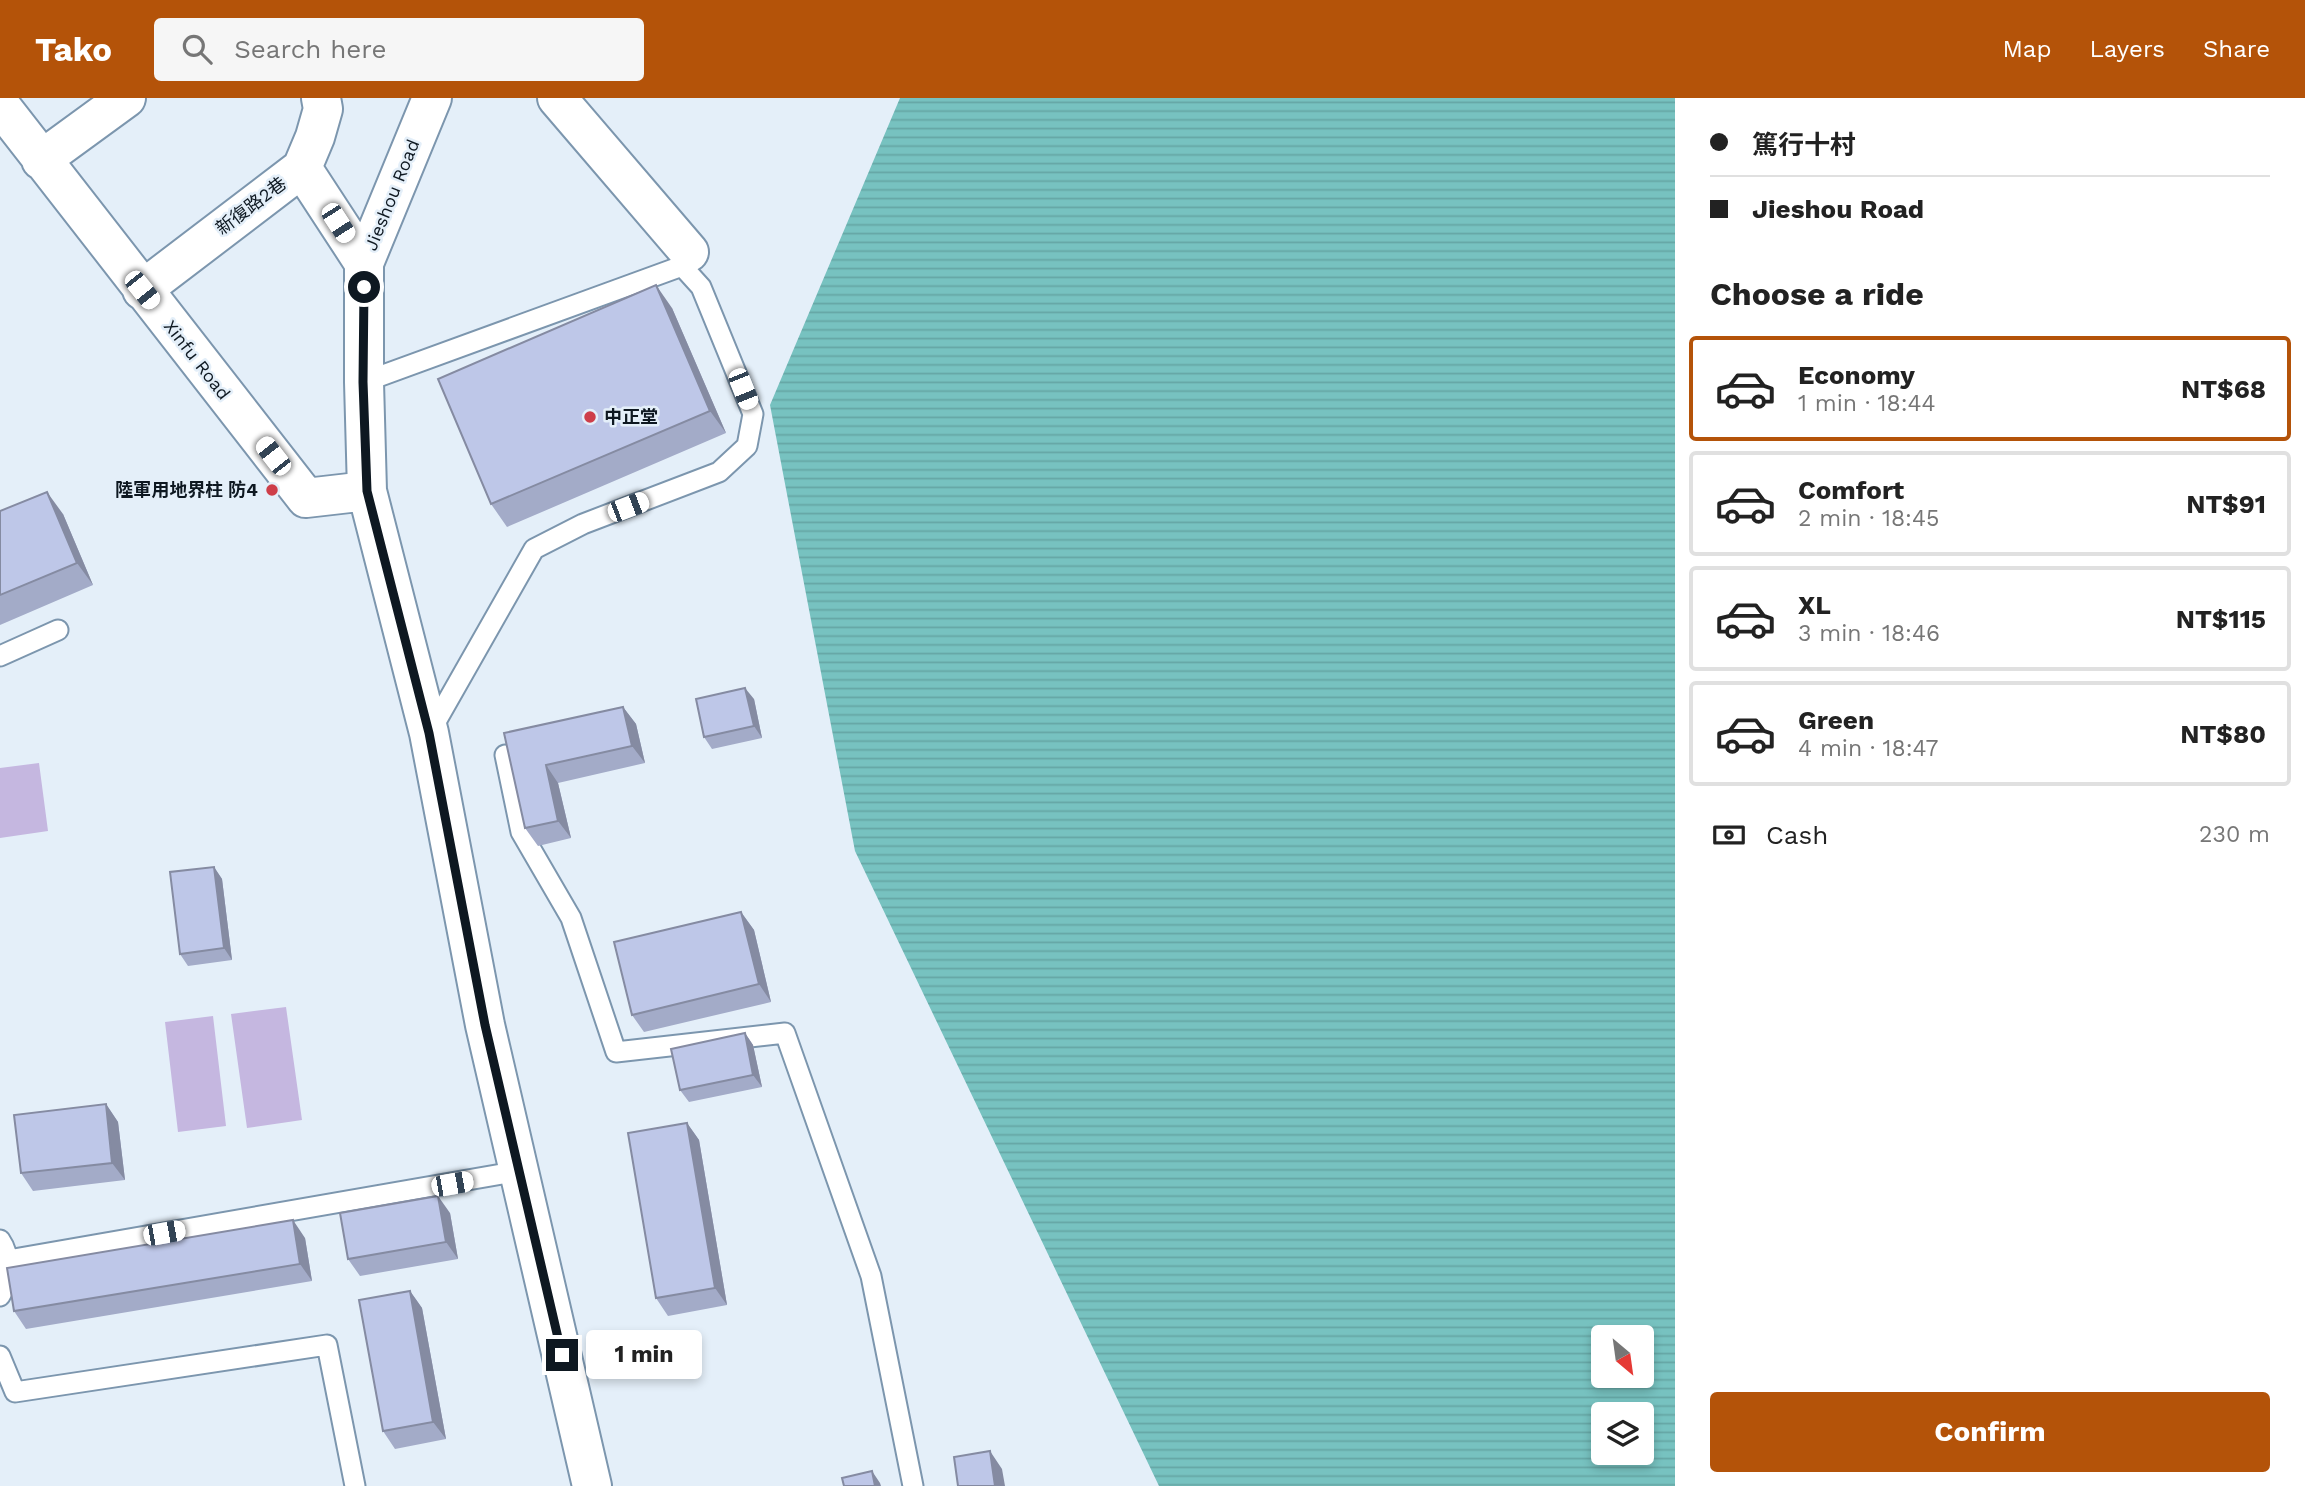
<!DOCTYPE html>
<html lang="en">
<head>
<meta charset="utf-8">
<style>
  body { margin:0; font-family:"Work Sans","Noto Sans TC",sans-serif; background:#f6f6f6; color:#222; height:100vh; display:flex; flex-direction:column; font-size:26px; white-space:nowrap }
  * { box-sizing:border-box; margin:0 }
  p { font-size:23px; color:#767676 }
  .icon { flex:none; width:38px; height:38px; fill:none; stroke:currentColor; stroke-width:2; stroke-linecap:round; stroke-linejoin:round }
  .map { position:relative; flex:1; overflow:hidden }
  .panel { display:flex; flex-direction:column; background:#fff; width:630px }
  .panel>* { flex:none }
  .guide { display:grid; align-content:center; height:154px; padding:0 35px; background:#fff }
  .needle { width:46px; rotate:151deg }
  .fabs { position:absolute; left:1591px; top:1227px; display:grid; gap:14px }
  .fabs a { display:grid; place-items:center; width:63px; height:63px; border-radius:7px; background:#fff; box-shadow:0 4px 10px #0003; font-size:35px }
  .end { position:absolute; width:32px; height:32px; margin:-16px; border:9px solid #0e1821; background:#fff; box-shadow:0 0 0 4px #fff }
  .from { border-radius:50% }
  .bubble { position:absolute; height:49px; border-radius:7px; background:#fff; box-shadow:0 4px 10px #0003; font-size:23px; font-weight:700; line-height:49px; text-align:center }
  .car { position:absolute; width:21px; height:42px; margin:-21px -10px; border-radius:9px; box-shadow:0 0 5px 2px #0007; background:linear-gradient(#fff 24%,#345 0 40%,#fff 0 76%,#345 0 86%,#fff 0) }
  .guide b { display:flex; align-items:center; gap:24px; height:66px; font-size:26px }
  .guide b+b { border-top:2px solid #e0e0e0 }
  .guide i { width:18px; height:18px; background:#222 }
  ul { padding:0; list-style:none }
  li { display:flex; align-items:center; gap:21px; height:105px; margin:0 14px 10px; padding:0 21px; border:4px solid #e0e0e0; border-radius:7px }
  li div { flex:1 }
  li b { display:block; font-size:26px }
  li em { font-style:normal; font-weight:700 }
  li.current { border-color:#b45309 }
  li>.icon { width:63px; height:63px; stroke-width:1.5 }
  h2 { padding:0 35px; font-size:32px; line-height:84px }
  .pay { display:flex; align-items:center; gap:18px; height:77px; padding:0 35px; font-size:26px }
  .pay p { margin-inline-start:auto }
  .cta { display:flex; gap:14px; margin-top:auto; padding:14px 35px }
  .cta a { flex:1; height:80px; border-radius:7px; background:#b45309; color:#fff; font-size:28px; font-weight:700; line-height:80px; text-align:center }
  header { display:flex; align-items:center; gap:42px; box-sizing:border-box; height:98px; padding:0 35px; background:#b45309; color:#fff }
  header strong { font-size:33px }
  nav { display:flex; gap:38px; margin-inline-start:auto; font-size:24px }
  .search { width:490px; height:63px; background:#f6f6f6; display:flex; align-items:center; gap:18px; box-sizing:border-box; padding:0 24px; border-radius:7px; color:#767676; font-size:26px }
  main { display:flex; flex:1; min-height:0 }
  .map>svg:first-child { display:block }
  .pitch { fill:#c5b7e0 }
  .water { fill:url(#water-rules); fill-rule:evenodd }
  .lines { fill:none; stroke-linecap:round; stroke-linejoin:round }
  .service-casing { stroke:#7c96ae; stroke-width:23 }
  .minor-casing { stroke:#7c96ae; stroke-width:42 }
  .service { stroke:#fff; stroke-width:19 }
  .minor { stroke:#fff; stroke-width:38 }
  .wall { fill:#a3abc8 }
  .shaded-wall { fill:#858ba2 }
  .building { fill:#bec7e8; stroke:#858ba2; stroke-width:2 }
  .route { stroke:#0e1821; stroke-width:9 }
  .poi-dot { fill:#ce3e49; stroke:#e4eff9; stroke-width:2.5 }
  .labels { text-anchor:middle; stroke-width:5; stroke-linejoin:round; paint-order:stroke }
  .street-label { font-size:18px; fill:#0e1821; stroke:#e4eff9 }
  .poi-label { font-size:18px; font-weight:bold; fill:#0e1821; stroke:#e4eff9; text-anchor:start }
</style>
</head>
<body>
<header>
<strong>Tako</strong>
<div class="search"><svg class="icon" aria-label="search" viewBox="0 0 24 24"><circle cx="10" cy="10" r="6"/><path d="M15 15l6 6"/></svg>Search here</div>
<nav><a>Map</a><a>Layers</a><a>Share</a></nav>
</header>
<main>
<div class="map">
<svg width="1675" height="1388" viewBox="0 0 1675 1388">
  <defs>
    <pattern id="water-rules" width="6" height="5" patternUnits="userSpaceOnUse" patternTransform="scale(1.75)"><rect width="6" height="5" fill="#77c2c0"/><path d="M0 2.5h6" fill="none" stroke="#66a6a5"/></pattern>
  </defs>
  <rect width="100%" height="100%" fill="#e4eff9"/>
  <path class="pitch" d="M39,665L48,733L0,740V670Z
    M286,909L302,1022L247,1030L231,916Z
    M213,918L226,1028L178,1034L165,924Z"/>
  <path class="water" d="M900,0H1675V1388H1159L855,753L770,307ZM1603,1239H1642V1278H1603ZM1603,1316H1642V1354H1603Z"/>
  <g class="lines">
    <g class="service-casing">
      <path id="service" d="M364,284L682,168L701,189L753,316L747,348L719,374L583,426L534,451L430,634
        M0,558L58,532
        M505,657L521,734L571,820L616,954L785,935L871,1178L913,1388
        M0,1142C11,1158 10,1182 0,1198
        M8,1162L519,1073
        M0,1258L15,1294L327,1247L355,1388"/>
    </g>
    <g class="minor-casing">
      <path id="minor" d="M432,0L364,165V284L367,393L429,635L485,927L592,1388
        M557,0L689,154
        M0,7L306,400L367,393
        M41,62L126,0
        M302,70L364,165
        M142,192L302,70L315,39L323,11L321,0"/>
    </g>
    <use href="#service" class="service"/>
    <use href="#minor" class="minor"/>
  </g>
  <path class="wall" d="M672,210L726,335L507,429L491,406Z
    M0,413L63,416L93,487L0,527Z
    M754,601L762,640L712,651L704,639Z
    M623,609L636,626L645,665L558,685L571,740L538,748L525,730L504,635Z
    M214,769L222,781L232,862L188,868L180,856Z
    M741,814L754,832L771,904L644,934L632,917Z
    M745,935L753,947L762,989L689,1004L680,992Z
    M106,1006L118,1024L125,1082L33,1093L21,1075Z
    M687,1025L699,1042L727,1207L668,1218L656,1200Z
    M450,1115L458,1161L360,1178L348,1161Z
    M305,1140L312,1183L26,1231L14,1213Z
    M410,1193L422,1210L446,1341L395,1351L383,1333Z"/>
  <path class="shaded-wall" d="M656,187L672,210L726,335L710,313Z
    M47,394L63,416L93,487L77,465Z
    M745,590L754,601L762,640L754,628Z
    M623,609L636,626L645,665L632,648Z
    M546,667L558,685L571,740L558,723Z
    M214,769L222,781L232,862L224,850Z
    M741,814L754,832L771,904L759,886Z
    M745,935L753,947L762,989L753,977Z
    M106,1006L118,1024L125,1082L112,1065Z
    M687,1025L699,1042L727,1207L715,1190Z
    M438,1098L450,1115L458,1161L446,1144Z
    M293,1122L305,1140L312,1183L300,1166Z
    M410,1193L422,1210L446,1341L433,1324Z
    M990,1353L1002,1371L1005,1388H995Z
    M872,1373L880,1385L881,1388H875Z"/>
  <path class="building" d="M656,187L710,313L491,406L438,281Z
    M47,394L77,465L0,497V413Z
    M745,590L754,628L704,639L696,601Z
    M623,609L632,648L546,667L558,723L525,730L504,635Z
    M214,769L224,850L180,856L170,774Z
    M741,814L759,886L632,917L614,844Z
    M745,935L753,977L680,992L671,951Z
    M106,1006L112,1065L21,1075L14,1017Z
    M687,1025L715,1190L656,1200L628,1035Z
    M438,1098L446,1144L348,1161L340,1115Z
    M293,1122L300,1166L14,1213L7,1170Z
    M410,1193L433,1324L383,1333L359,1202Z
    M990,1353L995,1388H958L954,1359Z
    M872,1373L875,1388H844L842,1380Z"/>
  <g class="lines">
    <path class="route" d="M364,189L363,284L367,393L429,635L485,927L562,1257"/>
  </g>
  <g class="poi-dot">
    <circle cx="590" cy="319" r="7"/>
    <circle cx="272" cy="392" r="7"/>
  </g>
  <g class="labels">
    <g class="street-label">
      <text transform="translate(392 97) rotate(-68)" y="6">Jieshou Road</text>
      <text transform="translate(251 108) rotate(-37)" y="6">新復路2巷</text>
      <text transform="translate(197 262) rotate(52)" y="6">Xinfu Road</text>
    </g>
    <g class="poi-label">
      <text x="604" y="325">中正堂</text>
      <text x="258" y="398" text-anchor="end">陸軍用地界柱 防4</text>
    </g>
  </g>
</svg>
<div class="fabs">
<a><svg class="needle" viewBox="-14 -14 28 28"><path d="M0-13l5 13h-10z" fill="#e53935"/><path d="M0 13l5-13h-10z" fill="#767676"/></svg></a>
<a><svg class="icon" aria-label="layers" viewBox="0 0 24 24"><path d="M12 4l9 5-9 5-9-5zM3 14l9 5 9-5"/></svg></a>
</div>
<i class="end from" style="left:364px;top:189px"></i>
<i class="end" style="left:562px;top:1257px"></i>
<div class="bubble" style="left:586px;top:1232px;width:116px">1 min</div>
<i class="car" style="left:338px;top:125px;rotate:147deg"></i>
<i class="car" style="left:142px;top:192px;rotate:141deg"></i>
<i class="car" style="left:743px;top:291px;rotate:158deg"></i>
<i class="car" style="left:273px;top:358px;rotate:322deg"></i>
<i class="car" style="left:628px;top:409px;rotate:69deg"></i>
<i class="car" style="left:452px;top:1086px;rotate:80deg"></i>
<i class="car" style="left:164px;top:1135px;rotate:80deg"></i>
</div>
<section class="panel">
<div class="guide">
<b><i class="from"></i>篤行十村</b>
<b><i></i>Jieshou Road</b>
</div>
<h2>Choose a ride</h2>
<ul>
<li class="current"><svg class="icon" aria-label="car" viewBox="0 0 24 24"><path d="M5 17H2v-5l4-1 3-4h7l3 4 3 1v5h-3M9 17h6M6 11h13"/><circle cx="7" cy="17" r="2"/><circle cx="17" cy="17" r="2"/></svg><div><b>Economy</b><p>1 min · 18:44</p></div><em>NT$68</em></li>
<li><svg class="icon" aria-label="car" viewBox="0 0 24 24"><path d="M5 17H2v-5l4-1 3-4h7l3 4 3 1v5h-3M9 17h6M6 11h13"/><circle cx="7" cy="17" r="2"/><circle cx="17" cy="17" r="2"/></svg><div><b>Comfort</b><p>2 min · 18:45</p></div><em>NT$91</em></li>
<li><svg class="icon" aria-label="car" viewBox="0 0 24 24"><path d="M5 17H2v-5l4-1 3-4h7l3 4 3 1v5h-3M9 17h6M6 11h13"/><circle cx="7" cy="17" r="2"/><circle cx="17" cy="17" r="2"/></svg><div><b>XL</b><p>3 min · 18:46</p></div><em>NT$115</em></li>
<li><svg class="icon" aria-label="car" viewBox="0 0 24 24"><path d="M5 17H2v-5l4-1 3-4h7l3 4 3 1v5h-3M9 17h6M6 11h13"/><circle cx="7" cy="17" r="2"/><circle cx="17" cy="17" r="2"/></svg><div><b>Green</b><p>4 min · 18:47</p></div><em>NT$80</em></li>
</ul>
<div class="pay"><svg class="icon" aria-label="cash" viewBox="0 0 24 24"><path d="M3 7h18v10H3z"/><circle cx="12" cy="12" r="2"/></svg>Cash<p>230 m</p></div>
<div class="cta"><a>Confirm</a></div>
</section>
</main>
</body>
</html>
